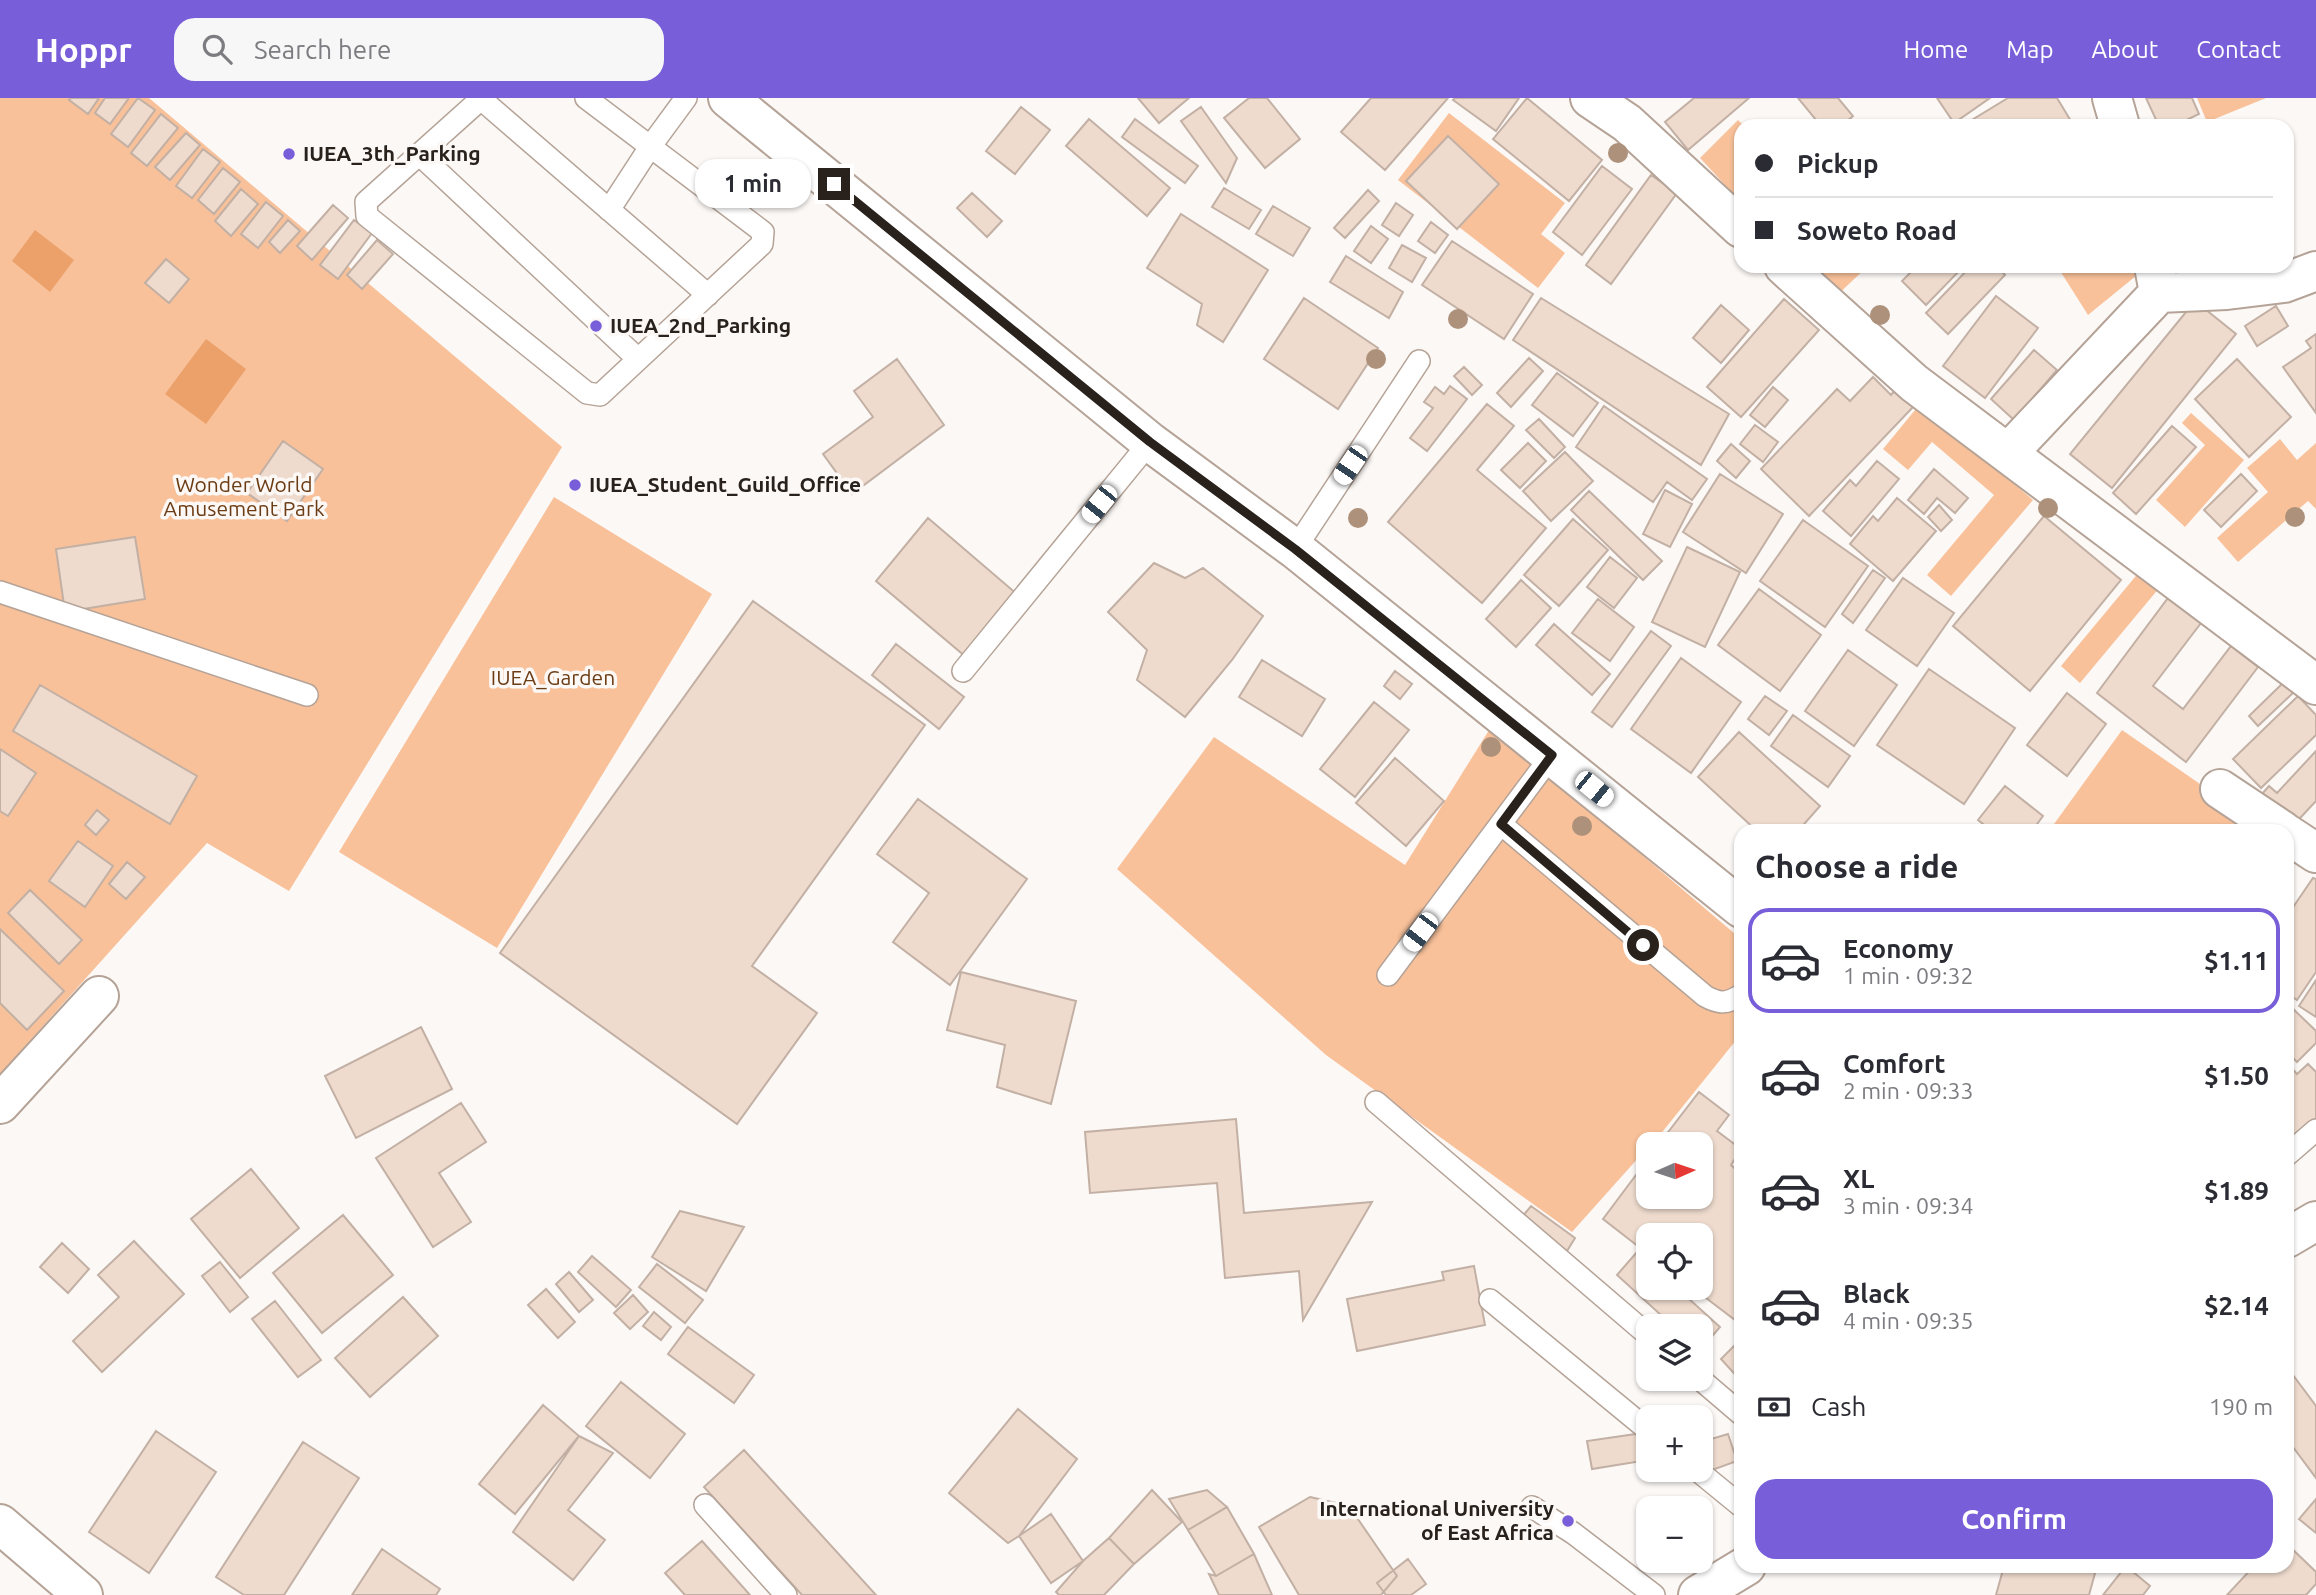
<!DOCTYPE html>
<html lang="en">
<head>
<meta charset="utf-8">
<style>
  body { margin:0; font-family:Ubuntu,sans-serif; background:#f7f7f7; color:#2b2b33; height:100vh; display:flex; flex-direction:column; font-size:26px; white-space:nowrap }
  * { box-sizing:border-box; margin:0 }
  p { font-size:23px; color:#7c7c81 }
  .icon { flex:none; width:38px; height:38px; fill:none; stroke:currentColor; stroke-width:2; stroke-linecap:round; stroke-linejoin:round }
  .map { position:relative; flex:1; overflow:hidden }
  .details { position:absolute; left:1734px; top:726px; width:560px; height:749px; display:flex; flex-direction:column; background:#fff; border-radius:21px; box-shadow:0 2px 5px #0004 }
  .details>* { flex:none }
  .hud { position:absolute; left:1734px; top:21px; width:560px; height:154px; border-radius:21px; box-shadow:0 2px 5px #0004; display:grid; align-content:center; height:154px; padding:0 21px; background:#fff }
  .needle { width:46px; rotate:87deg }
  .buttons { position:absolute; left:1636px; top:1034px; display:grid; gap:14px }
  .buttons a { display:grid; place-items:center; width:77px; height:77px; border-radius:14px; background:#fff; box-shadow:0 2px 5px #0004; font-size:35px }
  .end { position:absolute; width:32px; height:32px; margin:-16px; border:9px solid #28211c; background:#fff; box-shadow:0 0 0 4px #fff }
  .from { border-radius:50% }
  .bubble { position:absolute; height:49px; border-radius:21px; background:#fff; box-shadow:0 2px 5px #0004; font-size:23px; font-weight:600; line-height:49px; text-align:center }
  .car { position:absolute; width:21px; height:42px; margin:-21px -10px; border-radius:9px; box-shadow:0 0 5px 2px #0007; background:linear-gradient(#fff 24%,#345 0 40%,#fff 0 76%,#345 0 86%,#fff 0) }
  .hud b { display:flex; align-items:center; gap:24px; height:66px; font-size:26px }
  .hud b+b { border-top:2px solid #e1e1e2 }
  .hud i { width:18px; height:18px; background:#2b2b33 }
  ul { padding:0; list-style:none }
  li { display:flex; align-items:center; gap:21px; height:105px; margin:0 14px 10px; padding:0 7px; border:4px solid transparent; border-radius:21px }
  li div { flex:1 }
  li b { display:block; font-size:26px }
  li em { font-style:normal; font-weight:600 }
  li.active { border-color:#785ed8 }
  li>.icon { width:63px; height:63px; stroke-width:1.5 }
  h2 { padding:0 21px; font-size:32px; line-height:84px }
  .pay { display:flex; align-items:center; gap:18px; height:77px; padding:0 21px; font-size:26px }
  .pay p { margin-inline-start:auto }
  .action { display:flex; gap:14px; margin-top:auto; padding:14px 21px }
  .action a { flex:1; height:80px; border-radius:21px; background:#785ed8; color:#fff; font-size:28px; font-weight:600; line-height:80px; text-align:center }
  header { display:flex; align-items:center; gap:42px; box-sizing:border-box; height:98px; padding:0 35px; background:#785ed8; color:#fff }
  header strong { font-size:33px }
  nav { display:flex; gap:38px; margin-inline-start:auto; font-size:24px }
  .search { width:490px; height:63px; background:#f7f7f7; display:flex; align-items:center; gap:18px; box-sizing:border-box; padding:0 24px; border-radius:21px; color:#7c7c81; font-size:26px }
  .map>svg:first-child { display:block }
  .green { fill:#f8c19a }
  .water { fill:#eca16b }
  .building { fill:#eedbce; stroke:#c3b0a4; stroke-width:2 }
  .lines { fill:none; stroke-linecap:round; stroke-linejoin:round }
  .service-casing { stroke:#b5a397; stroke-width:24 }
  .minor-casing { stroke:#b5a397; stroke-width:42 }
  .tertiary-casing { stroke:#b5a397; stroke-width:42 }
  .secondary-casing { stroke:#b5a397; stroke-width:42 }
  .service { stroke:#fff; stroke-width:21 }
  .minor { stroke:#fff; stroke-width:38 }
  .tertiary { stroke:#fff; stroke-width:38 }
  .secondary { stroke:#fff; stroke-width:38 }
  .tree { fill:#ad917a }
  .route { stroke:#28211c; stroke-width:9 }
  .poi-dot { fill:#785ed8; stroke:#fcf8f6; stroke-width:2.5 }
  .labels { text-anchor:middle; stroke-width:7; stroke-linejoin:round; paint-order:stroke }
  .poi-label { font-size:21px; font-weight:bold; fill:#28211c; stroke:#fcf8f6; text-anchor:start }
  .park-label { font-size:21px; fill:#6c3c14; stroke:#fcf8f6 }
</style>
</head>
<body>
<header>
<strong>Hoppr</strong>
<div class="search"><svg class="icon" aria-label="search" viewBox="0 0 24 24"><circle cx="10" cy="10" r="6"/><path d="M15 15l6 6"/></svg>Search here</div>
<nav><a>Home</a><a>Map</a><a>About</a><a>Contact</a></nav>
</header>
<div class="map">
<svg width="2316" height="1497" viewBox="0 0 2316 1497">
  <rect width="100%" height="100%" fill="#fcf8f6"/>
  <path class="green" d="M0,0H149L562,349L289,793L207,745L0,976Z
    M2197,0H2266L2207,24Z
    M1449,15L1565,105L1541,136L1565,155L1538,190L1398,82Z
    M1738,22L1744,28H1741V104L1700,60Z
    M1802,168H1868L1833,201Z
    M2057,168H2141L2142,173L2088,217Z
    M1920,306L2033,402L1951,498L1927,477L1994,397L1932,344L1908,372L1883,351Z
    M2191,315L2244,362L2185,429L2156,402L2205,347L2182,325Z
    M2280,341L2297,362L2316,345V411L2308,403L2238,464L2217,440L2268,394L2247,370Z
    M554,399L712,496L497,850L339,754Z
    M2140,473L2160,489L2080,585L2061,568Z
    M1491,629L1741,841V936L1655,1043L1648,1046V1049L1572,1134L1326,957L1117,771L1214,639L1405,767Z
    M2122,632L2268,733H2049Z"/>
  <path class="water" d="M35,132L74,162L50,194L12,163Z
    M206,241L246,271L206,326L165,296Z"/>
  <path class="building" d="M71,0H99L88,16L69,2Z
    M105,0H129L110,26L95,15Z
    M138,0L155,12L128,49L111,36Z
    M1138,0H1189L1159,25Z
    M1249,0H1267L1300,41L1265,70L1224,20Z
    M1371,0H1448L1385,72L1341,34Z
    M1455,0H1519L1496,33L1453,2Z
    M1527,0L1602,62L1569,103L1493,41Z
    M1694,0H1749L1688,52L1665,24Z
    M1798,0H1838L1853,18L1841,28H1821Z
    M1937,0H1990L1954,25Z
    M2008,0H2057L2074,28H1962Z
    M2146,0H2192L2199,16L2174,28H2159Z
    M1021,9L1050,32L1015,76L986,53Z
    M1201,9L1237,60L1226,85L1181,23Z
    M161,16L178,30L147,68L131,55Z
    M1089,21L1170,90L1147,118L1066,48Z
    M1135,21L1198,68L1185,85L1122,39Z
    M186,35L200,47L170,82L155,69Z
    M1448,38L1499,86L1457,131L1406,83Z
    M203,51L220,64L192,100L176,88Z
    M1602,68L1632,91L1582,157L1553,134Z
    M223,70L240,84L214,116L198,102Z
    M1651,77L1677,95L1611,186L1586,167Z
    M1224,90L1261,112L1249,131L1212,109Z
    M241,91L258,106L231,138L215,123Z
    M1368,92L1379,103L1345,140L1334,130Z
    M972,95L1002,123L987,139L957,110Z
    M266,104L283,118L258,150L241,136Z
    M1396,105L1413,117L1399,138L1382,127Z
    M333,107L348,120L312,162L297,148Z
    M1273,108L1310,130L1293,158L1256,136Z
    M1181,116L1268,172L1223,244L1197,227L1202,206L1147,170Z
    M288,122L300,133L280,155L269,144Z
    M354,122L372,135L338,181L320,167Z
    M1431,124L1448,137L1435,155L1418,143Z
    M1371,128L1388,141L1371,165L1354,153Z
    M377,142L393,156L362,191L347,177Z
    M1452,143L1533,196L1504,241L1422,187Z
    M1402,147L1426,160L1412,184L1389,170Z
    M1346,158L1403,194L1389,220L1330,184Z
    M166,161L189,181L169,205L145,185Z
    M1917,168H1964L1926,207L1902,183Z
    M1971,168H1997L2005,177L1948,236L1926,215Z
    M2177,168H2241L2181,182Z
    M1996,198L2038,230L1985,300L1943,268Z
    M1304,200L1378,250L1338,311L1264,261Z
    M1541,200L1729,316L1701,367L1513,242Z
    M1784,201L1819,232L1741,319L1707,289Z
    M2195,203L2236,236L2112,390L2070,356Z
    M1721,207L1749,232L1721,265L1693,240Z
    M2276,208L2288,228L2257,248L2245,228Z
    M2316,236V315L2283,269L2311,250L2306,243Z
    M2034,252L2057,272L2014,322L1991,301Z
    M1529,260L1543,273L1511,309L1497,295Z
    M897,261L944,327L852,396L823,356L873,319L854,293Z
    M2237,261L2291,319L2249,359L2195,301Z
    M1464,269L1482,287L1472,297L1454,278Z
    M1557,275L1598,305L1573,338L1532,307Z
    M1873,279L1891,297L1896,291L1914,308L1809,418L1761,371L1837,291L1850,303Z
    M1450,288L1467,301L1427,353L1410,340L1433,310L1424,304L1435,289L1444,296Z
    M1773,289L1788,302L1765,329L1750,317Z
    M1487,306L1514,328L1477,372L1546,430L1482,505L1388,424Z
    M1604,308L1707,381L1692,402L1667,384L1653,404L1576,349Z
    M1539,321L1565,349L1554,360L1526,332Z
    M1755,327L1778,344L1763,364L1740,346Z
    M2172,328L2196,349L2136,416L2113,395Z
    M283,343L323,371L287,423L247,395Z
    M1528,345L1546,363L1520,390L1501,372Z
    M1731,346L1750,363L1736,380L1717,363Z
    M1565,354L1593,383L1551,423L1523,393Z
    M1877,363L1899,381L1851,438L1823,413L1850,382L1856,388Z
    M1934,371L1968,400L1955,415L1937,400L1924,416L1908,402Z
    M1720,376L1783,416L1746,475L1683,434Z
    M2241,376L2257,393L2221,429L2204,412Z
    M1665,392L1692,406L1670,449L1643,436Z
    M1589,393L1662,463L1643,482L1571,412Z
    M1897,400L1936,433L1893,483L1850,446L1873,418L1878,423Z
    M1939,407L1952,422L1941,433L1928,419Z
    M2044,418L2121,482L2030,593L1953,528Z
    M928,420L1018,497L966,559L876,483Z
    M1573,421L1608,452L1559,508L1524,477Z
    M1803,422L1868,468L1825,529L1760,483Z
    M135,439L145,501L65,514L56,451Z
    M1687,449L1740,474L1705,549L1652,524Z
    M1610,459L1637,480L1614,510L1587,489Z
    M1154,465L1185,480L1203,470L1263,518L1232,562L1185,619L1137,582L1147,552L1108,514Z
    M1873,472L1885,480L1853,525L1842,516Z
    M1903,480L1954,515L1917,568L1866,532Z
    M1521,482L1551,510L1516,549L1486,521Z
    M1759,491L1821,537L1780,593L1718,547Z
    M2168,500L2201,525L2153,588L2183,611L2231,548L2258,569L2186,664L2097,595Z
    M1598,501L1634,529L1610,563L1572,535Z
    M753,503L925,627L752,868L817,915L737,1026L500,855Z
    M1554,526L1610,576L1592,597L1536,547Z
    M1651,533L1671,548L1612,629L1592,614Z
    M896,546L964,599L939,631L872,577Z
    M1848,552L1897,587L1854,648L1805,613Z
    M1681,560L1741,604L1691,675L1631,631Z
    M1262,562L1325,601L1302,638L1239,599Z
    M1929,571L2015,630L1964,706L1877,647Z
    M1395,573L1412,586L1400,601L1384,588Z
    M2284,584L2294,594L2258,628L2249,618Z
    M40,587L197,678L170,726L13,633Z
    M2067,595L2106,626L2067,678L2027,647Z
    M1765,598L1787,613L1769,637L1748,621Z
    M2298,598L2316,617V637L2261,690L2233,661Z
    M1374,604L1409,632L1355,699L1320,671Z
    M1793,617L1850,658L1828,689L1771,648Z
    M1739,634L1820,708L1798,733H1757L1698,679Z
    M0,651L36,675L8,718L0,713Z
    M2316,653V703L2287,734L2255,704L2269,688L2277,695Z
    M1395,660L1444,703L1406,748L1356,705Z
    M2005,688L2043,718L2032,733H1992L1978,722Z
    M918,701L1027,781L950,887L893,844L929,795L877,756Z
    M97,712L109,722L96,737L85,727Z
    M78,743L113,768L85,809L49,783Z
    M127,764L145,779L126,801L109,786Z
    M2313,780L2316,781V874L2297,902L2287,895V818Z
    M30,792L82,842L59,866L8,815Z
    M0,831L64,893L27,932L0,905Z
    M961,874L1076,903L1051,1006L997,989L1005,947L947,932Z
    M2316,882V919L2299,908Z
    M2287,905L2316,933V945L2297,964L2287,954Z
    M421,929L452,991L356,1040L325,978Z
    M2287,965L2297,976L2308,966L2316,974V1020L2287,1046Z
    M1699,994L1729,1017L1717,1033L1741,1051L1731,1067L1741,1076V1214L1735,1222L1693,1190H1701V1138H1648V1156L1603,1121L1648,1061V1099H1701V1046H1659Z
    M461,1005L486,1044L439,1075L471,1124L433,1149L376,1060Z
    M1236,1021L1244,1115L1372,1104L1303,1222L1299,1173L1225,1180L1217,1085L1090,1095L1085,1034Z
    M251,1071L299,1130L240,1180L191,1121Z
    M1531,1108L1575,1140L1567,1153L1522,1119Z
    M680,1113L744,1129L706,1193L652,1159Z
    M343,1117L393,1177L322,1235L273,1175Z
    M134,1143L184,1196L102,1274L73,1243L119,1199L98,1177Z
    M62,1145L89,1171L68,1195L40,1169Z
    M1637,1154L1648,1165V1190H1677L1720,1229L1701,1251V1228H1673L1617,1177Z
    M592,1158L631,1192L616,1209L578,1174Z
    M220,1164L248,1199L230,1214L202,1178Z
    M657,1166L703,1202L685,1225L639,1189Z
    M1474,1168L1485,1227L1357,1253L1347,1201L1444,1182L1442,1174Z
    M569,1174L593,1202L579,1214L556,1186Z
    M546,1191L575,1224L558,1240L528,1207Z
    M633,1197L648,1214L630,1231L614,1215Z
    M403,1199L438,1238L370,1299L335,1260Z
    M275,1203L321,1262L298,1279L252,1221Z
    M654,1214L671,1229L661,1242L643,1228Z
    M688,1229L754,1277L734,1305L668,1256Z
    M1738,1244L1741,1247V1283L1721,1261Z
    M2287,1269L2316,1308V1380L2287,1341Z
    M621,1284L685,1336L650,1380L586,1328Z
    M543,1307L579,1338L515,1416L479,1386Z
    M1018,1311L1077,1361L1019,1438L1008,1445L949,1395Z
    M156,1333L216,1374L149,1475L89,1434Z
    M1643,1335L1648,1362L1592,1371L1587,1343Z
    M1728,1336L1737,1363L1704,1375L1701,1366V1344Z
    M579,1338L613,1355L568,1412L605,1442L573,1482L513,1434Z
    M303,1344L359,1380L284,1497H244L216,1479Z
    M744,1352L876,1497H802L704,1389Z
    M1152,1392L1182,1424L1134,1466L1109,1440Z
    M1207,1392L1227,1409L1188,1432L1169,1401Z
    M1310,1399L1349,1408L1397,1478L1381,1497H1299L1259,1429Z
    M2316,1401V1435L2299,1421Z
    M1227,1409L1254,1456L1216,1478L1188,1432Z
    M1051,1416L1083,1463L1051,1485L1019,1438Z
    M1109,1440L1134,1466L1104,1497H1059L1056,1494L1083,1463Z
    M702,1443L750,1497H685L665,1475Z
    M2287,1446L2316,1474V1486L2306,1497H2227L2254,1468H2287Z
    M382,1451L440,1491L436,1497H352Z
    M1254,1456L1272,1497H1219L1209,1476L1216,1478Z
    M1408,1461L1426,1486L1411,1497H1386L1377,1485Z
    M2004,1468H2097L2089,1497H1996Z
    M2126,1468L2150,1488L2143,1497H2103Z"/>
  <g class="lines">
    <g class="service-casing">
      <path id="service" d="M482,0L366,104L367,118L587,295L600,297L762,146L763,134L586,0
        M481,1L708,197
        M420,57L638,261
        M609,112L650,49L686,0
        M1295,451L1419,263
        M0,494L307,597
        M963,573L1150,344
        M1501,726L1705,898C1719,906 1727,906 1741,897
        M1388,877L1552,657
        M1376,1004L1648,1237
        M2287,1057L2316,1032
        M1490,1202L1648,1332
        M1700,1281L1741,1316
        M1697,1372L1741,1408
        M705,1407L786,1497
        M1532,1409L1573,1435L1654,1497"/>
    </g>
    <g class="minor-casing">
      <path id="minor" d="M1590,0L1627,25L1741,130
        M2112,0L2120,28
        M1784,168L1914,285L2316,587
        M2159,195L2227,192L2284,185L2316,173
        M2009,354L2159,195L2154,168
        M2220,691L2283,733
        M2287,736L2316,755
        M0,1006L99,898
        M0,1426L83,1497"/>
    </g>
    <g class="tertiary-casing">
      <path id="tertiary" d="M728,0L1150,344L1295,451L1741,810"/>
    </g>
    <g class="secondary-casing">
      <path id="secondary" d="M2287,1140L2316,1123
        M1698,1497L1746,1468"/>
    </g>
    <use href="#service" class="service"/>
    <use href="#minor" class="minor"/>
    <use href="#tertiary" class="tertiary"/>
    <use href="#secondary" class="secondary"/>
  </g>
  <g class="tree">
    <circle cx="1618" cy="55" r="10"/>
    <circle cx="1880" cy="217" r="10"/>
    <circle cx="1458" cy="221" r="10"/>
    <circle cx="1376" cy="261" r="10"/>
    <circle cx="2048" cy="410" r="10"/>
    <circle cx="2295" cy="419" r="10"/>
    <circle cx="1358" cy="420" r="10"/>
    <circle cx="1491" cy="649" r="10"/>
    <circle cx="1582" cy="728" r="10"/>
  </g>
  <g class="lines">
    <path class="route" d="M834,86L1150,344L1295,451L1552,657L1501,726L1643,847"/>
  </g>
  <g class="poi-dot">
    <circle cx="289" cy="56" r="7"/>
    <circle cx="596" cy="228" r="7"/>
    <circle cx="575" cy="387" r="7"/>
    <circle cx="1568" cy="1423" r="7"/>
  </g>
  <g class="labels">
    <g class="poi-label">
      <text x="303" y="63">IUEA_3th_Parking</text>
      <text x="610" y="235">IUEA_2nd_Parking</text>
      <text x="589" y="394">IUEA_Student_Guild_Office</text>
      <text x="1554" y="1418" text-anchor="end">International University<tspan x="1554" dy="24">of East Africa</tspan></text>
    </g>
    <g class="park-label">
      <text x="244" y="394">Wonder World<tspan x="244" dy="24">Amusement Park</tspan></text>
      <text x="553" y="587">IUEA_Garden</text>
    </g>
  </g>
</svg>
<div class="buttons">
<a><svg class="needle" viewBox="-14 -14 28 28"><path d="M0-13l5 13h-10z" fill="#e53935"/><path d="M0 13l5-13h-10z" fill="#7c7c81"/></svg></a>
<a><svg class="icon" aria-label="locate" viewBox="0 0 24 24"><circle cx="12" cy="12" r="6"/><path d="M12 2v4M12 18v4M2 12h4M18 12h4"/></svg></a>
<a><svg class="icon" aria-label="layers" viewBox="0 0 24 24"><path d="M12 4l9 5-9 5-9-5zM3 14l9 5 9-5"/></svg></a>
<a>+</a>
<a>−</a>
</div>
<i class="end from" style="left:1643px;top:847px"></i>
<i class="end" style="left:834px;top:86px"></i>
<div class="bubble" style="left:695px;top:61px;width:116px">1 min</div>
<i class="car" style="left:1350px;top:367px;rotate:214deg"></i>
<i class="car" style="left:1099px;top:406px;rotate:219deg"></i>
<i class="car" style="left:1594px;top:691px;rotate:129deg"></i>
<i class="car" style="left:1420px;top:834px;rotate:217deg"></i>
<div class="hud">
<b><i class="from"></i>Pickup</b>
<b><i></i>Soweto Road</b>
</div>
<section class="details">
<h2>Choose a ride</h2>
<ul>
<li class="active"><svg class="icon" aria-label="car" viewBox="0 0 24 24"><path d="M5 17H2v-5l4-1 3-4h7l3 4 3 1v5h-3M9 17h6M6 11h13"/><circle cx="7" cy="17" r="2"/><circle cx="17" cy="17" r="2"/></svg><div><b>Economy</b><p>1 min · 09:32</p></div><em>$1.11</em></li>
<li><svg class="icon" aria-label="car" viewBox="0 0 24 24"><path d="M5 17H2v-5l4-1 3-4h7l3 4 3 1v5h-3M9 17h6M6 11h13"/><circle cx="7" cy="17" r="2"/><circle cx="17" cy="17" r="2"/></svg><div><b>Comfort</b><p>2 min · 09:33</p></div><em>$1.50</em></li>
<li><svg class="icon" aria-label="car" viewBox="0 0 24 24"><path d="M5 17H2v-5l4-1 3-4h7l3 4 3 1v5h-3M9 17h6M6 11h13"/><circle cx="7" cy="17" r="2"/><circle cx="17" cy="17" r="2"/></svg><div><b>XL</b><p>3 min · 09:34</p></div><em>$1.89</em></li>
<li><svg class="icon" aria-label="car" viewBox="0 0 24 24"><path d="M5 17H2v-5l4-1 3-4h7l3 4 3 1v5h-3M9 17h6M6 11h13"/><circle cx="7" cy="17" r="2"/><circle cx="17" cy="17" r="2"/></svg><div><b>Black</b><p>4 min · 09:35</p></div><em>$2.14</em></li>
</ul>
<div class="pay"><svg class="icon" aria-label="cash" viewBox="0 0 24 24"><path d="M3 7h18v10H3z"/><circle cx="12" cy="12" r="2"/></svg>Cash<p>190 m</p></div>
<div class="action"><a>Confirm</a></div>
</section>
</div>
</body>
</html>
